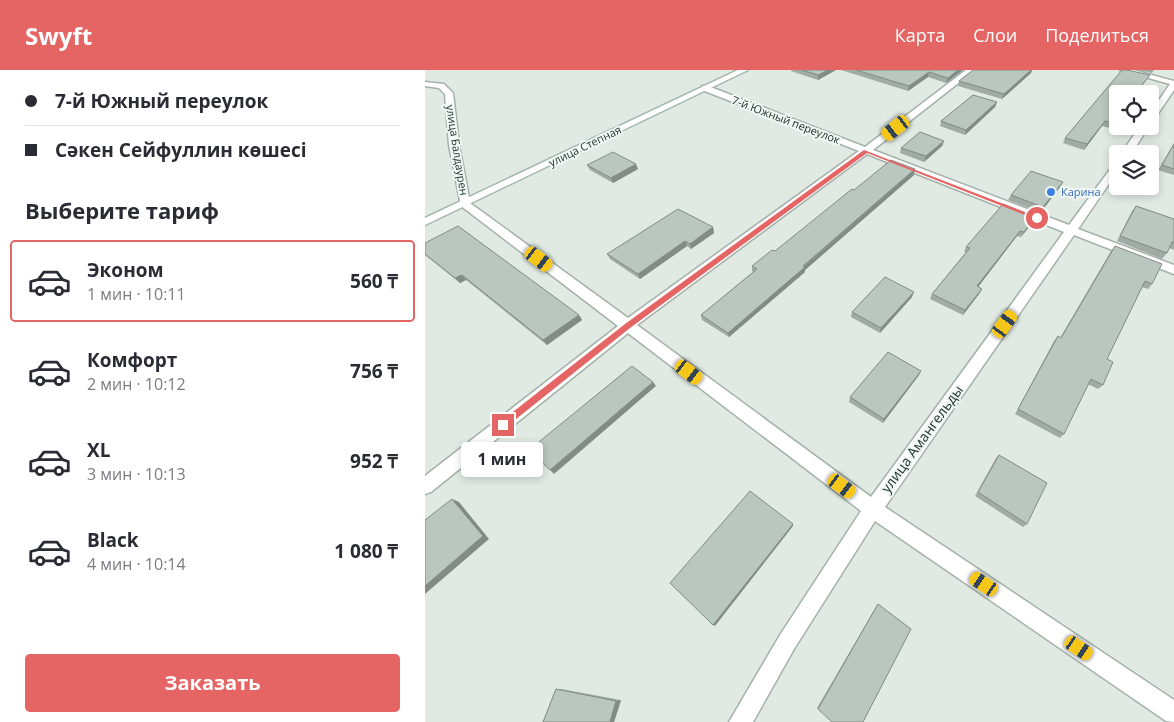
<!DOCTYPE html>
<html lang="ru">
<head>
<meta charset="utf-8">
<style>
  body { margin:0; font-family:"Open Sans",sans-serif; background:#f2f2f3; color:#2b2b33; height:100vh; display:flex; flex-direction:column; font-size:19px; white-space:nowrap }
  * { box-sizing:border-box; margin:0 }
  p { font-size:16px; color:#7c7c81 }
  .icon { flex:none; width:28px; height:28px; fill:none; stroke:currentColor; stroke-width:2; stroke-linecap:round; stroke-linejoin:round }
  .map { position:relative; flex:1; overflow:hidden }
  .side { display:flex; flex-direction:column; background:#fff; width:425px }
  .side>* { flex:none }
  .guide { display:grid; align-content:center; height:110px; padding:0 25px; background:#fff }
  .tools { position:absolute; left:684px; top:15px; display:grid; gap:10px }
  .tools a { display:grid; place-items:center; width:50px; height:50px; border-radius:5px; background:#fff; box-shadow:0 2px 8px #0003; font-size:25px }
  .end { position:absolute; width:22px; height:22px; margin:-11px; border:6px solid #e46564; background:#fff; box-shadow:0 0 0 2px #fff }
  .from { border-radius:50% }
  .bubble { position:absolute; height:35px; border-radius:5px; background:#fff; box-shadow:0 2px 8px #0003; font-size:16px; font-weight:700; line-height:35px; text-align:center }
  .car { position:absolute; width:15px; height:30px; margin:-15px -8px; border-radius:6px; box-shadow:0 0 4px 1px #0007; background:linear-gradient(#f5c518 24%,#345 0 40%,#f5c518 0 76%,#345 0 86%,#f5c518 0) }
  .guide b { display:flex; align-items:center; gap:18px; height:48px; font-size:19px }
  .guide b+b { border-top:1px solid #e1e1e2 }
  .guide i { width:12px; height:12px; background:#2b2b33 }
  ul { padding:0; list-style:none }
  li { display:flex; align-items:center; gap:15px; height:82px; margin:0 10px 8px; padding:0 15px; border:2px solid transparent; border-radius:5px }
  li div { flex:1 }
  li b { display:block; font-size:19px }
  li em { font-style:normal; font-weight:700 }
  li.selected { border-color:#e46564 }
  li>.icon { width:45px; height:45px; stroke-width:1.5 }
  h2 { padding:0 25px; font-size:22px; line-height:60px }
  .button { display:flex; gap:10px; margin-top:auto; padding:10px 25px }
  .button a { flex:1; height:58px; border-radius:5px; background:#e46564; color:#fff; font-size:20px; font-weight:700; line-height:58px; text-align:center }
  header { display:flex; align-items:center; gap:30px; box-sizing:border-box; height:70px; padding:0 25px; background:#e46564; color:#fff }
  header strong { font-size:24px }
  nav { display:flex; gap:28px; margin-inline-start:auto; font-size:18px }
  main { display:flex; flex:1; min-height:0 }
  .map>svg:first-child { display:block }
  .lines { fill:none; stroke-linecap:round; stroke-linejoin:round }
  .street-casing { stroke:#a4b1a9; stroke-width:3 }
  .secondary-casing { stroke:#a3b7ab; stroke-width:3 }
  .street { fill:#fff; fill-rule:evenodd }
  .secondary { fill:#fff; fill-rule:evenodd }
  .wall { fill:#9faba3 }
  .shaded-wall { fill:#828b85 }
  .building { fill:#b9c7be; stroke:#828b85 }
  .route { fill:#e46564 }
  .shop-dot { fill:#3f7fe0; stroke:#f0f7f2; stroke-width:2 }
  .labels { text-anchor:middle; stroke-width:4; stroke-linejoin:round; paint-order:stroke }
  .far-street-label { font-size:11px; fill:#23382d; stroke:#f0f7f2 }
  .far-shop-label { font-size:11px; fill:#366cbe; stroke:#f0f7f2; text-anchor:start }
  .street-label { font-size:14px; fill:#23382d; stroke:#f0f7f2 }
</style>
</head>
<body>
<header>
<strong>Swyft</strong>
<nav><a>Карта</a><a>Слои</a><a>Поделиться</a></nav>
</header>
<main>
<section class="side">
<div class="guide">
<b><i class="from"></i>7-й Южный переулок</b>
<b><i></i>Сәкен Сейфуллин көшесі</b>
</div>
<h2>Выберите тариф</h2>
<ul>
<li class="selected"><svg class="icon" aria-label="car" viewBox="0 0 24 24"><path d="M5 17H2v-5l4-1 3-4h7l3 4 3 1v5h-3M9 17h6M6 11h13"/><circle cx="7" cy="17" r="2"/><circle cx="17" cy="17" r="2"/></svg><div><b>Эконом</b><p>1 мин · 10:11</p></div><em>560 ₸</em></li>
<li><svg class="icon" aria-label="car" viewBox="0 0 24 24"><path d="M5 17H2v-5l4-1 3-4h7l3 4 3 1v5h-3M9 17h6M6 11h13"/><circle cx="7" cy="17" r="2"/><circle cx="17" cy="17" r="2"/></svg><div><b>Комфорт</b><p>2 мин · 10:12</p></div><em>756 ₸</em></li>
<li><svg class="icon" aria-label="car" viewBox="0 0 24 24"><path d="M5 17H2v-5l4-1 3-4h7l3 4 3 1v5h-3M9 17h6M6 11h13"/><circle cx="7" cy="17" r="2"/><circle cx="17" cy="17" r="2"/></svg><div><b>XL</b><p>3 мин · 10:13</p></div><em>952 ₸</em></li>
<li><svg class="icon" aria-label="car" viewBox="0 0 24 24"><path d="M5 17H2v-5l4-1 3-4h7l3 4 3 1v5h-3M9 17h6M6 11h13"/><circle cx="7" cy="17" r="2"/><circle cx="17" cy="17" r="2"/></svg><div><b>Black</b><p>4 мин · 10:14</p></div><em>1 080 ₸</em></li>
</ul>
<div class="button"><a>Заказать</a></div>
</section>
<div class="map">
<svg width="749" height="652" viewBox="0 0 749 652">
  <rect width="100%" height="100%" fill="#e0eae3"/>
  <g class="lines">
    <g class="street-casing">
      <path id="street" d="M541,0H550L448,80L644,155L689,94L692,93V102L653,159L749,195V204L649,165L460,437L749,630V652L741,651L450,451L369,579L328,652H304L355,565L436,441L203,263L6,422L0,424V406L193,256L36,136L24,75L20,24L14,18L0,16V12L19,14L28,23L34,75L45,133L203,248L434,81L277,20V16H283L440,77ZM442,84L639,162L446,427L212,255Z
        M695,0H708L749,11V20L728,51L725,52V43L745,14Z
        M715,56H724L706,84H696Z"/>
    </g>
    <g class="secondary-casing">
      <path id="secondary" d="M313,0H323L0,155V148Z"/>
    </g>
    <use href="#street" class="street"/>
    <use href="#secondary" class="secondary"/>
  </g>
  <path class="wall" d="M366,0H411L393,10L366,1Z
    M416,0H538L521,13L503,7L483,21Z
    M548,0H607L606,3L577,29L533,16L534,11Z
    M697,0H702L725,5L711,24H692V48L685,58L677,56L659,80L638,73L640,68Z
    M713,0H729L727,3Z
    M572,32L570,37L540,65L515,56L516,51Z
    M519,71L517,76L499,92L475,83L476,78Z
    M749,73V105L733,100Z
    M162,95L213,99L188,113L165,100Z
    M489,105L380,200V202L304,267L277,250L276,245L328,202L327,201V196L350,181L429,120Z
    M638,112L635,117L616,142L583,130L586,125Z
    M711,136L749,149V180L744,178L742,183L737,189L692,171L707,141Z
    M611,147L608,152L596,167L592,166L553,217L557,219L554,224L538,245L505,229L507,224L541,182H539L541,177Z
    M288,157L289,163L266,179L262,176L215,209L185,189L182,184Z
    M0,173L154,245L157,250L122,275L41,210L35,213L0,185Z
    M690,176L727,214L723,219L717,217L682,289L678,315L673,319L663,314L639,364L635,368L590,344L629,271L633,266L635,268L686,181Z
    M487,227L455,263L426,247L427,242Z
    M494,305L458,353L424,332L425,327Z
    M574,385L602,454L598,457L550,426L571,388Z
    M453,534L393,639L392,638L452,535Z
    M131,619H136L196,630L189,652H118Z"/>
  <path class="shaded-wall" d="M403,0H411L393,10V5Z
    M533,0H538L521,13L523,8Z
    M606,0H607L606,3L577,29L579,24Z
    M504,2L503,7L483,21L484,16Z
    M572,32L570,37L540,65L541,60Z
    M680,51L677,56L659,80L662,74Z
    M519,71L517,76L499,92L501,86Z
    M211,94L213,99L188,113L186,108Z
    M490,99L489,105L380,200V202L304,267L303,263Z
    M638,112L635,117L616,142L618,137Z
    M611,147L608,152L596,167L599,162Z
    M288,157L289,163L266,179L265,174Z
    M595,161L592,166L550,221L552,216Z
    M260,171L262,176L215,209L213,204Z
    M37,205L41,210L35,213L30,208Z
    M557,219L554,224L538,245L540,240Z
    M489,222L487,227L455,263L456,258Z
    M154,245L157,250L122,275L118,270Z
    M496,301L494,305L458,353L459,349Z
    M228,312L231,316L129,404L125,400Z
    M27,429L34,432L64,469L0,524V516Z
    M368,454V456L290,556L288,555Z
    M196,630L189,652H185L191,631Z"/>
  <path class="building" d="M377,0H403L393,5Z
    M431,0H533L523,8L504,2L484,16Z
    M548,0H606L579,24L534,11Z
    M697,0H702L725,5L710,24H692V47L688,53L680,51L662,74L640,68Z
    M548,25L572,32L541,60L516,51Z
    M495,62L519,71L501,86L476,78Z
    M749,74V99L737,95Z
    M188,82L211,94L186,108L162,95Z
    M466,90L490,99L378,196L380,197L303,263L276,245L332,199L327,196L347,180L350,181L427,119L429,120Z
    M606,101L638,112L618,137L586,125Z
    M578,134L611,147L599,162L595,161L552,216L557,219L540,240L507,224L545,178L541,177Z
    M711,136L749,149V173L747,172L742,183L695,166Z
    M253,139L288,157L265,174L260,171L213,204L182,184Z
    M33,156L154,245L118,270L37,205L30,208L0,184V173Z
    M690,176L737,194L727,214L720,211L682,289L688,292L678,315L666,309L639,364L593,339L633,266L636,268Z
    M460,207L489,222L456,258L427,242Z
    M463,282L496,301L459,349L425,327Z
    M207,296L228,312L125,400L104,380Z
    M574,385L622,413L602,454L553,422Z
    M325,421L368,454L288,555L245,513Z
    M27,429L58,466L0,516V450Z
    M453,534L486,559L438,652H407L393,639Z
    M131,619L191,631L185,652H118Z"/>
  <path class="route" d="M439,80L615,148L610,149L442,83L205,258L81,357H75V352L200,254Z"/>
  <circle class="shop-dot" cx="626" cy="122" r="5"/>
  <g class="labels">
    <g class="far-street-label">
      <text transform="translate(361 50) rotate(21)" y="4">7-й Южный переулок</text>
      <text transform="translate(160 76) rotate(-26)" y="4">улица Степная</text>
      <text transform="translate(32 80) rotate(81)" y="4">улица Балдаурен</text>
    </g>
    <g class="far-shop-label">
      <text x="636" y="126">Карина</text>
    </g>
    <g class="street-label">
      <text transform="translate(497 369) rotate(-54)" y="5">улица Амангельды</text>
    </g>
  </g>
</svg>
<div class="tools">
<a><svg class="icon" aria-label="locate" viewBox="0 0 24 24"><circle cx="12" cy="12" r="6"/><path d="M12 2v4M12 18v4M2 12h4M18 12h4"/></svg></a>
<a><svg class="icon" aria-label="layers" viewBox="0 0 24 24"><path d="M12 4l9 5-9 5-9-5zM3 14l9 5 9-5"/></svg></a>
</div>
<i class="end from" style="left:612px;top:148px"></i>
<i class="end" style="left:78px;top:355px"></i>
<div class="bubble" style="left:36px;top:372px;width:82px">1 мин</div>
<i class="car" style="left:471px;top:58px;rotate:232deg"></i>
<i class="car" style="left:114px;top:189px;rotate:127deg"></i>
<i class="car" style="left:580px;top:254px;rotate:36deg"></i>
<i class="car" style="left:264px;top:302px;rotate:127deg"></i>
<i class="car" style="left:417px;top:416px;rotate:126deg"></i>
<i class="car" style="left:559px;top:514px;rotate:304deg"></i>
<i class="car" style="left:654px;top:578px;rotate:124deg"></i>
</div>
</main>
</body>
</html>
